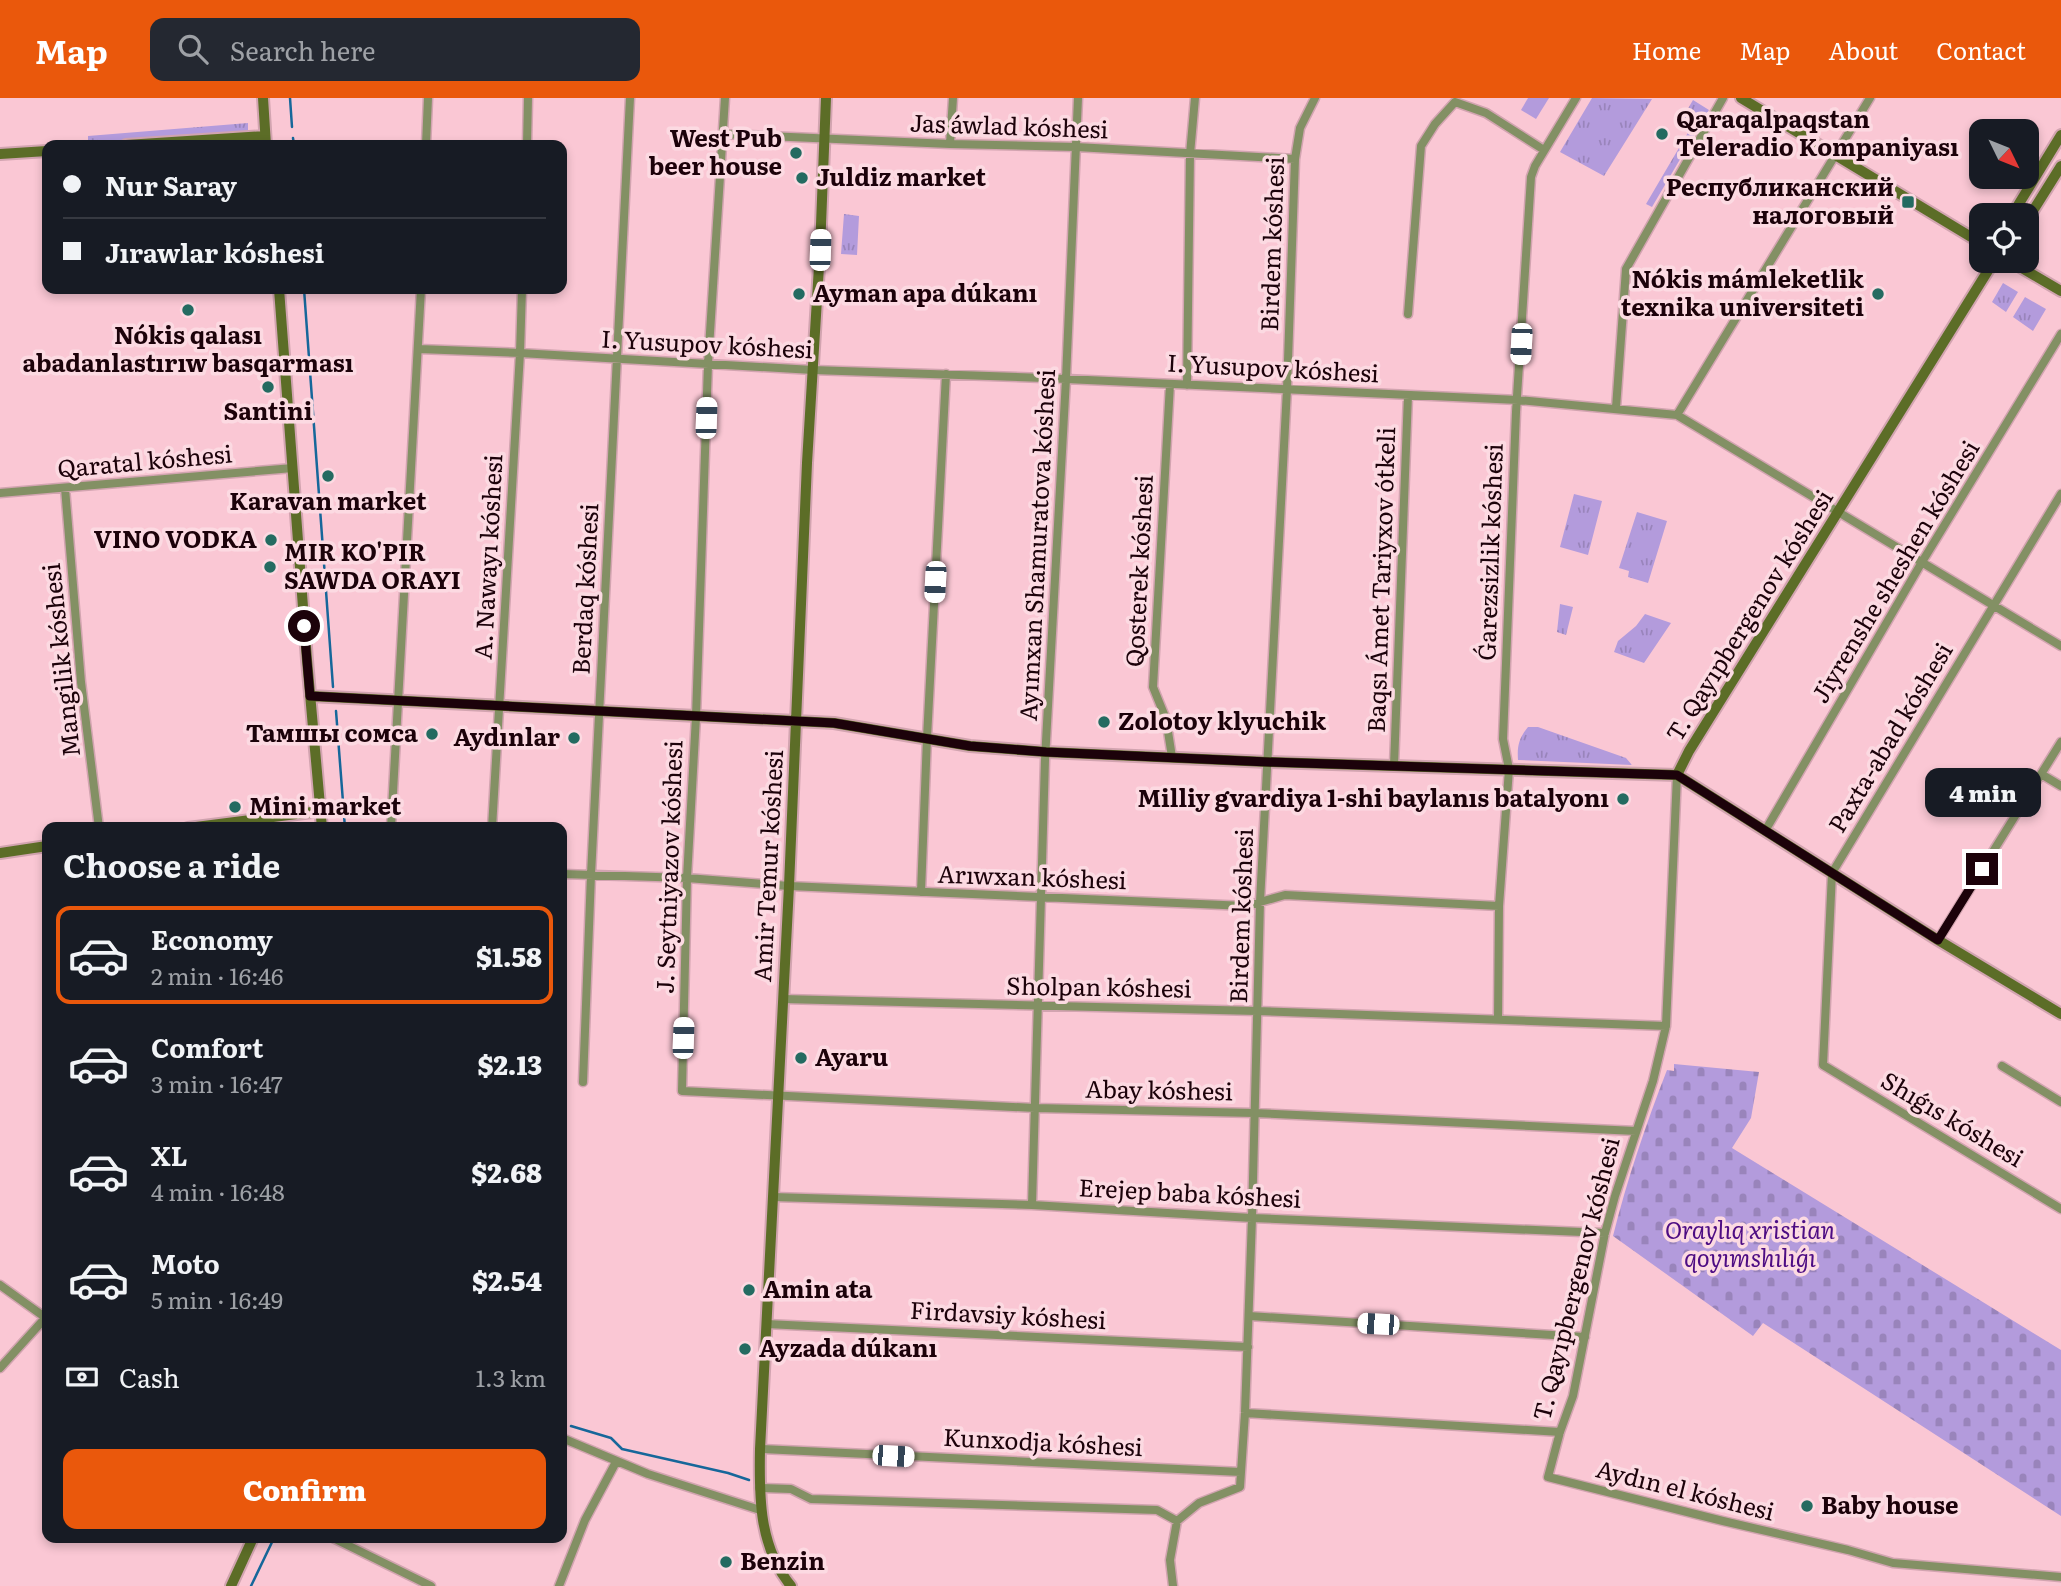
<!DOCTYPE html>
<html lang="en">
<head>
<meta charset="utf-8">
<style>
  body { margin:0; font-family:Literata,serif; background:#242831; color:#f1f3f6; height:100vh; display:flex; flex-direction:column; font-size:26px; white-space:nowrap }
  * { box-sizing:border-box; margin:0 }
  p { font-size:23px; color:#9ea1a6 }
  .icon { flex:none; width:38px; height:38px; fill:none; stroke:currentColor; stroke-width:2; stroke-linecap:round; stroke-linejoin:round }
  .map { position:relative; flex:1; overflow:hidden }
  .details { position:absolute; left:42px; top:724px; width:525px; height:721px; display:flex; flex-direction:column; background:#171b24; border-radius:14px; box-shadow:0 4px 10px #0003 }
  .details>* { flex:none }
  .guide { position:absolute; left:42px; top:42px; width:525px; height:154px; border-radius:14px; box-shadow:0 4px 10px #0003; display:grid; align-content:center; height:154px; padding:0 21px; background:#171b24 }
  .needle { width:46px; rotate:133deg }
  .controls { position:absolute; left:1969px; top:21px; display:grid; gap:14px }
  .controls a { display:grid; place-items:center; width:70px; height:70px; border-radius:14px; background:#171b24; box-shadow:0 4px 10px #0003; font-size:35px }
  .end { position:absolute; width:32px; height:32px; margin:-16px; border:9px solid #1c020a; background:#fff; box-shadow:0 0 0 4px #fff }
  .from { border-radius:50% }
  .bubble { position:absolute; height:49px; border-radius:14px; background:#171b24; box-shadow:0 4px 10px #0003; font-size:23px; font-weight:800; line-height:49px; text-align:center }
  .car { position:absolute; width:21px; height:42px; margin:-21px -10px; border-radius:9px; box-shadow:0 0 5px 2px #0007; background:linear-gradient(#fff 24%,#345 0 40%,#fff 0 76%,#345 0 86%,#fff 0) }
  .guide b { display:flex; align-items:center; gap:24px; height:66px; font-size:26px }
  .guide b+b { border-top:2px solid #363941 }
  .guide i { width:18px; height:18px; background:#f1f3f6 }
  ul { padding:0; list-style:none }
  li { display:flex; align-items:center; gap:21px; height:98px; margin:0 14px 10px; padding:0 7px; border:4px solid transparent; border-radius:14px }
  li div { flex:1 }
  li b { display:block; font-size:26px }
  li em { font-style:normal; font-weight:800 }
  li.selected { border-color:#ea580c }
  li>.icon { width:63px; height:63px; stroke-width:1.5 }
  h2 { padding:0 21px; font-size:32px; line-height:84px }
  .pay { display:flex; align-items:center; gap:18px; height:77px; padding:0 21px; font-size:26px }
  .pay p { margin-inline-start:auto }
  .cta { display:flex; gap:14px; margin-top:auto; padding:14px 21px }
  .cta a { flex:1; height:80px; border-radius:14px; background:#ea580c; color:#fff; font-size:28px; font-weight:800; line-height:80px; text-align:center }
  header { display:flex; align-items:center; gap:42px; box-sizing:border-box; height:98px; padding:0 35px; background:#ea580c; color:#fff }
  header strong { font-size:33px }
  nav { display:flex; gap:38px; margin-inline-start:auto; font-size:24px }
  .search { width:490px; height:63px; background:#242831; display:flex; align-items:center; gap:18px; box-sizing:border-box; padding:0 24px; border-radius:14px; color:#9ea1a6; font-size:26px }
  .map>svg:first-child { display:block }
  .grass { fill:url(#grass-tufts) }
  .cemetery { fill:url(#cemetery-stones) }
  .garden { fill:#b39bdc }
  .lines { fill:none; stroke-linecap:round; stroke-linejoin:round }
  .stream { stroke:#16679a; stroke-width:2.5 }
  .street-casing { stroke:#d2a4b0; stroke-width:11 }
  .secondary-casing { stroke:#d2a4b0; stroke-width:14 }
  .street { stroke:#839064; stroke-width:8 }
  .secondary { stroke:#5c6d27; stroke-width:10 }
  .route { stroke:#1c020a; stroke-width:9 }
  .poi-dot { fill:#246b61; stroke:#fcdae2; stroke-width:2.5 }
  .labels { text-anchor:middle; stroke-width:7; stroke-linejoin:round; paint-order:stroke }
  .poi-label { font-size:24px; font-weight:bold; fill:#1c020a; stroke:#fcdae2; text-anchor:start }
  .street-label { font-size:24px; fill:#1c020a; stroke:#fcdae2 }
  .park-label { font-size:24px; font-style:italic; fill:#4d0c83; stroke:#fcdae2 }
</style>
</head>
<body>
<header>
<strong>Map</strong>
<div class="search"><svg class="icon" aria-label="search" viewBox="0 0 24 24"><circle cx="10" cy="10" r="6"/><path d="M15 15l6 6"/></svg>Search here</div>
<nav><a>Home</a><a>Map</a><a>About</a><a>Contact</a></nav>
</header>
<div class="map">
<svg width="2061" height="1488" viewBox="0 0 2061 1488">
  <defs>
    <pattern id="grass-tufts" width="24" height="20" patternUnits="userSpaceOnUse" patternTransform="scale(1.75)"><rect width="24" height="20" fill="#b39bdc"/><path d="M3 7l-1-3M5 7V3M7 7l1-3M15 17l-1-3M17 17v-4M19 17l1-3" fill="none" stroke="#9984bb"/></pattern>
    <pattern id="cemetery-stones" width="16" height="16" patternUnits="userSpaceOnUse" patternTransform="scale(1.75)"><rect width="16" height="16" fill="#b39bdc"/><path d="M2 7V4a2 2 0 0 1 4 0v3zM10 15v-3a2 2 0 0 1 4 0v3z" fill="#9984bb"/></pattern>
  </defs>
  <rect width="100%" height="100%" fill="#fac7d4"/>
  <path class="grass" d="M1592,0L1652,1L1604,78L1560,54Z
    M1693,2L1709,12L1652,109L1646,106L1693,26L1683,19Z
    M248,25V33L88,45V38Z
    M844,116L859,118L857,157L841,156Z
    M2003,185L2018,194L2006,214L1992,204Z
    M2025,199L2046,211L2033,233L2013,219Z
    M1574,396L1602,403L1588,457L1560,449Z
    M1637,414L1667,423L1648,485L1628,479L1629,473L1619,470Z
    M1560,506L1573,509L1566,537L1557,534Z
    M1645,516L1671,525L1644,565L1614,554L1618,543L1636,528Z
    M1528,629H1538L1626,660L1632,667L1518,662C1517,648 1519,640 1528,629Z"/>
  <path class="cemetery" d="M1674,966L1759,974L1751,1020L1732,1050L2061,1252V1418L1763,1225L1753,1238L1613,1138C1627,1082 1646,1026 1667,972L1674,973Z"/>
  <path class="garden" d="M1528,0H1549L1536,21L1521,12Z"/>
  <g class="lines">
    <path class="stream" d="M290,0L292,29
      M293,40L294,47
      M304,191L333,589
      M336,613L345,730
      M562,1327H564
      M571,1328L611,1340L622,1351L728,1375L749,1382
      M251,1488L274,1440"/>
    <g class="street-casing">
      <path id="street" d="M725,0L708,266L696,619L687,780L682,993L1035,1010L1254,1015L1636,1033
        M722,36L950,46L1076,49L1295,61
        M950,46L953,0
        M426,47L428,0
        M527,47L528,0
        M1408,216L1421,48L1435,26L1455,4L1486,15L1544,52
        M419,251L520,255L813,272L1044,280L1518,302L1677,317L2061,548
        M1170,286L1153,589L1166,621L1172,659
        M1187,287L1190,56L1195,0
        M1616,310L1626,171L1723,0
        M1677,317L1870,0
        M65,390L81,584L99,730
        M0,395L293,370
        M2061,396L1832,775L1823,967L2061,1111
        M1394,668L1408,297
        M2041,676L2061,688
        M1677,677L1666,928L1653,983L1615,1098L1605,1135L1573,1298L1560,1334L1548,1379L1723,1423L1848,1452L1893,1465L2061,1479
        M391,730L421,191
        M492,730L520,255L522,191
        M1765,733L1922,464L2061,236
        M562,776L687,780L789,788L1246,808L1285,797L1499,808
        M921,794L927,640L946,276
        M1938,842L2061,644
        M783,901L1257,913L1666,928
        M1498,921L1499,808L1509,671L1503,641L1516,314L1531,79L1535,68L1576,0
        M2002,968L2061,1004
        M583,984L591,777L630,0
        M773,1099L1032,1107L1252,1120L1605,1135
        M1032,1107L1045,662L1066,281L1078,0
        M0,1187L46,1220
        M1249,1218L1585,1239
        M766,1226L1248,1249
        M0,1270L47,1218
        M1245,1315L1560,1334
        M562,1340L648,1376L760,1412
        M760,1351L1241,1374
        M759,1390L791,1391L811,1401L1157,1412L1177,1423
        M333,1440L431,1488
        M559,1488L585,1422L616,1364
        M1173,1488L1170,1462L1177,1423L1199,1405L1240,1389L1245,1315L1252,1120L1260,804L1287,291L1295,61L1300,30L1315,0"/>
    </g>
    <g class="secondary-casing">
      <path id="secondary" d="M263,0L266,47
        M1741,0L1981,145
        M126,47L265,38
        M0,56L47,53
        M2012,117L2061,37
        M2026,124L2061,68
        M2010,163L2061,193
        M279,191L307,562L322,730
        M310,598L834,625L970,648L1046,654L1268,664L1677,677
        M1677,677L1689,653L1994,163
        M1677,677L1938,842L2061,916
        M188,730L320,713
        M0,755L47,748
        M231,1488L253,1440
        M791,1488C759,1449 759,1399 760,1351L789,788L807,365L820,152L826,0"/>
    </g>
    <use href="#street" class="street"/>
    <use href="#secondary" class="secondary"/>
  </g>
  <g class="lines">
    <path class="route" d="M304,528L310,598L834,625L970,648L1046,654L1268,664L1677,677L1938,842L1982,771"/>
  </g>
  <g class="poi-dot">
    <circle cx="1662" cy="36" r="7"/>
    <circle cx="796" cy="55" r="7"/>
    <circle cx="802" cy="80" r="7"/>
    <rect x="1901" y="97" width="14" height="14" rx="3.5"/>
    <circle cx="799" cy="196" r="7"/>
    <circle cx="1878" cy="196" r="7"/>
    <circle cx="188" cy="212" r="7"/>
    <circle cx="268" cy="289" r="7"/>
    <circle cx="328" cy="378" r="7"/>
    <circle cx="271" cy="442" r="7"/>
    <circle cx="270" cy="469" r="7"/>
    <circle cx="1104" cy="624" r="7"/>
    <circle cx="432" cy="636" r="7"/>
    <circle cx="574" cy="640" r="7"/>
    <circle cx="1623" cy="701" r="7"/>
    <circle cx="235" cy="709" r="7"/>
    <circle cx="801" cy="960" r="7"/>
    <circle cx="749" cy="1192" r="7"/>
    <circle cx="745" cy="1251" r="7"/>
    <circle cx="1807" cy="1408" r="7"/>
    <circle cx="726" cy="1464" r="7"/>
  </g>
  <g class="labels">
    <g class="poi-label">
      <text x="1676" y="30">Qaraqalpaqstan<tspan x="1676" dy="28">Teleradio Kompaniyası</tspan></text>
      <text x="782" y="49" text-anchor="end">West Pub<tspan x="782" dy="28">beer house</tspan></text>
      <text x="816" y="88">Juldiz market</text>
      <text x="1894" y="98" text-anchor="end">Республиканский<tspan x="1894" dy="28">налоговый</tspan></text>
      <text x="1864" y="190" text-anchor="end">Nókis mámleketlik<tspan x="1864" dy="28">texnika universiteti</tspan></text>
      <text x="813" y="204">Ayman apa dúkanı</text>
      <text x="188" y="246" text-anchor="middle">Nókis qalası<tspan x="188" dy="28">abadanlastırıw basqarması</tspan></text>
      <text x="268" y="322" text-anchor="middle">Santini</text>
      <text x="328" y="412" text-anchor="middle">Karavan market</text>
      <text x="257" y="450" text-anchor="end">VINO VODKA</text>
      <text x="284" y="463">MIR KO'PIR<tspan x="284" dy="28">SAWDA ORAYI</tspan></text>
      <text x="1118" y="632">Zolotoy klyuchik</text>
      <text x="418" y="644" text-anchor="end">Тамшы сомса</text>
      <text x="560" y="648" text-anchor="end">Aydınlar</text>
      <text x="1609" y="709" text-anchor="end">Milliy gvardiya 1-shi baylanıs batalyonı</text>
      <text x="249" y="717">Mini market</text>
      <text x="815" y="968">Ayaru</text>
      <text x="763" y="1200">Amin ata</text>
      <text x="759" y="1259">Ayzada dúkanı</text>
      <text x="1821" y="1416">Baby house</text>
      <text x="740" y="1472">Benzin</text>
    </g>
    <g class="street-label">
      <text transform="translate(1009 29) rotate(2)" y="8">Jas áwlad kóshesi</text>
      <text transform="translate(1273 146) rotate(-88)" y="8">Birdem kóshesi</text>
      <text transform="translate(707 247) rotate(3)" y="8">I. Yusupov kóshesi</text>
      <text transform="translate(1273 271) rotate(3)" y="8">I. Yusupov kóshesi</text>
      <text transform="translate(145 364) rotate(-5)" y="8">Qaratal kóshesi</text>
      <text transform="translate(1038 447) rotate(-87)" y="8">Ayımxan Shamuratova kóshesi</text>
      <text transform="translate(1491 454) rotate(-88)" y="8">Ǵarezsizlik kóshesi</text>
      <text transform="translate(489 459) rotate(-87)" y="8">A. Nawayı kóshesi</text>
      <text transform="translate(1140 473) rotate(-87)" y="8">Qosterek kóshesi</text>
      <text transform="translate(1896 474) rotate(-59)" y="8">Jiyrenshe sheshen kóshesi</text>
      <text transform="translate(1382 482) rotate(-88)" y="8">Baqsı Ámet Tariyxov ótkeli</text>
      <text transform="translate(586 491) rotate(-87)" y="8">Berdaq kóshesi</text>
      <text transform="translate(1750 518) rotate(-58)" y="8">T. Qayıpbergenov kóshesi</text>
      <text transform="translate(62 562) rotate(-96)" y="8">Mangilik kóshesi</text>
      <text transform="translate(1891 640) rotate(-59)" y="8">Paxta-abad kóshesi</text>
      <text transform="translate(769 768) rotate(-87)" y="8">Amir Temur kóshesi</text>
      <text transform="translate(670 769) rotate(-88)" y="8">J. Seytniyazov kóshesi</text>
      <text transform="translate(1032 780) rotate(2)" y="8">Arıwxan kóshesi</text>
      <text transform="translate(1242 818) rotate(-88)" y="8">Birdem kóshesi</text>
      <text transform="translate(1099 890) rotate(1)" y="8">Sholpan kóshesi</text>
      <text transform="translate(1159 993) rotate(1)" y="8">Abay kóshesi</text>
      <text transform="translate(1952 1022) rotate(31)" y="8">Shıǵıs kóshesi</text>
      <text transform="translate(1190 1096) rotate(3)" y="8">Erejep baba kóshesi</text>
      <text transform="translate(1577 1181) rotate(-76)" y="8">T. Qayıpbergenov kóshesi</text>
      <text transform="translate(1008 1218) rotate(3)" y="8">Firdavsiy kóshesi</text>
      <text transform="translate(1043 1345) rotate(3)" y="8">Kunxodja kóshesi</text>
      <text transform="translate(1685 1393) rotate(14)" y="8">Aydın el kóshesi</text>
    </g>
    <g class="park-label">
      <text x="1750" y="1141">Oraylıq xristian<tspan x="1750" dy="28">qoyımshılıǵı</tspan></text>
    </g>
  </g>
</svg>
<div class="controls">
<a><svg class="needle" viewBox="-14 -14 28 28"><path d="M0-13l5 13h-10z" fill="#e53935"/><path d="M0 13l5-13h-10z" fill="#9ea1a6"/></svg></a>
<a><svg class="icon" aria-label="locate" viewBox="0 0 24 24"><circle cx="12" cy="12" r="6"/><path d="M12 2v4M12 18v4M2 12h4M18 12h4"/></svg></a>
</div>
<i class="end from" style="left:304px;top:528px"></i>
<i class="end" style="left:1982px;top:771px"></i>
<div class="bubble" style="left:1925px;top:670px;width:116px">4 min</div>
<i class="car" style="left:820px;top:152px;rotate:2deg"></i>
<i class="car" style="left:1521px;top:246px;rotate:183deg"></i>
<i class="car" style="left:706px;top:320px;rotate:2deg"></i>
<i class="car" style="left:935px;top:484px;rotate:183deg"></i>
<i class="car" style="left:683px;top:940px;rotate:2deg"></i>
<i class="car" style="left:1378px;top:1226px;rotate:273deg"></i>
<i class="car" style="left:893px;top:1358px;rotate:93deg"></i>
<div class="guide">
<b><i class="from"></i>Nur Saray</b>
<b><i></i>Jırawlar kóshesi</b>
</div>
<section class="details">
<h2>Choose a ride</h2>
<ul>
<li class="selected"><svg class="icon" aria-label="car" viewBox="0 0 24 24"><path d="M5 17H2v-5l4-1 3-4h7l3 4 3 1v5h-3M9 17h6M6 11h13"/><circle cx="7" cy="17" r="2"/><circle cx="17" cy="17" r="2"/></svg><div><b>Economy</b><p>2 min · 16:46</p></div><em>$1.58</em></li>
<li><svg class="icon" aria-label="car" viewBox="0 0 24 24"><path d="M5 17H2v-5l4-1 3-4h7l3 4 3 1v5h-3M9 17h6M6 11h13"/><circle cx="7" cy="17" r="2"/><circle cx="17" cy="17" r="2"/></svg><div><b>Comfort</b><p>3 min · 16:47</p></div><em>$2.13</em></li>
<li><svg class="icon" aria-label="car" viewBox="0 0 24 24"><path d="M5 17H2v-5l4-1 3-4h7l3 4 3 1v5h-3M9 17h6M6 11h13"/><circle cx="7" cy="17" r="2"/><circle cx="17" cy="17" r="2"/></svg><div><b>XL</b><p>4 min · 16:48</p></div><em>$2.68</em></li>
<li><svg class="icon" aria-label="car" viewBox="0 0 24 24"><path d="M5 17H2v-5l4-1 3-4h7l3 4 3 1v5h-3M9 17h6M6 11h13"/><circle cx="7" cy="17" r="2"/><circle cx="17" cy="17" r="2"/></svg><div><b>Moto</b><p>5 min · 16:49</p></div><em>$2.54</em></li>
</ul>
<div class="pay"><svg class="icon" aria-label="cash" viewBox="0 0 24 24"><path d="M3 7h18v10H3z"/><circle cx="12" cy="12" r="2"/></svg>Cash<p>1.3 km</p></div>
<div class="cta"><a>Confirm</a></div>
</section>
</div>
</body>
</html>
